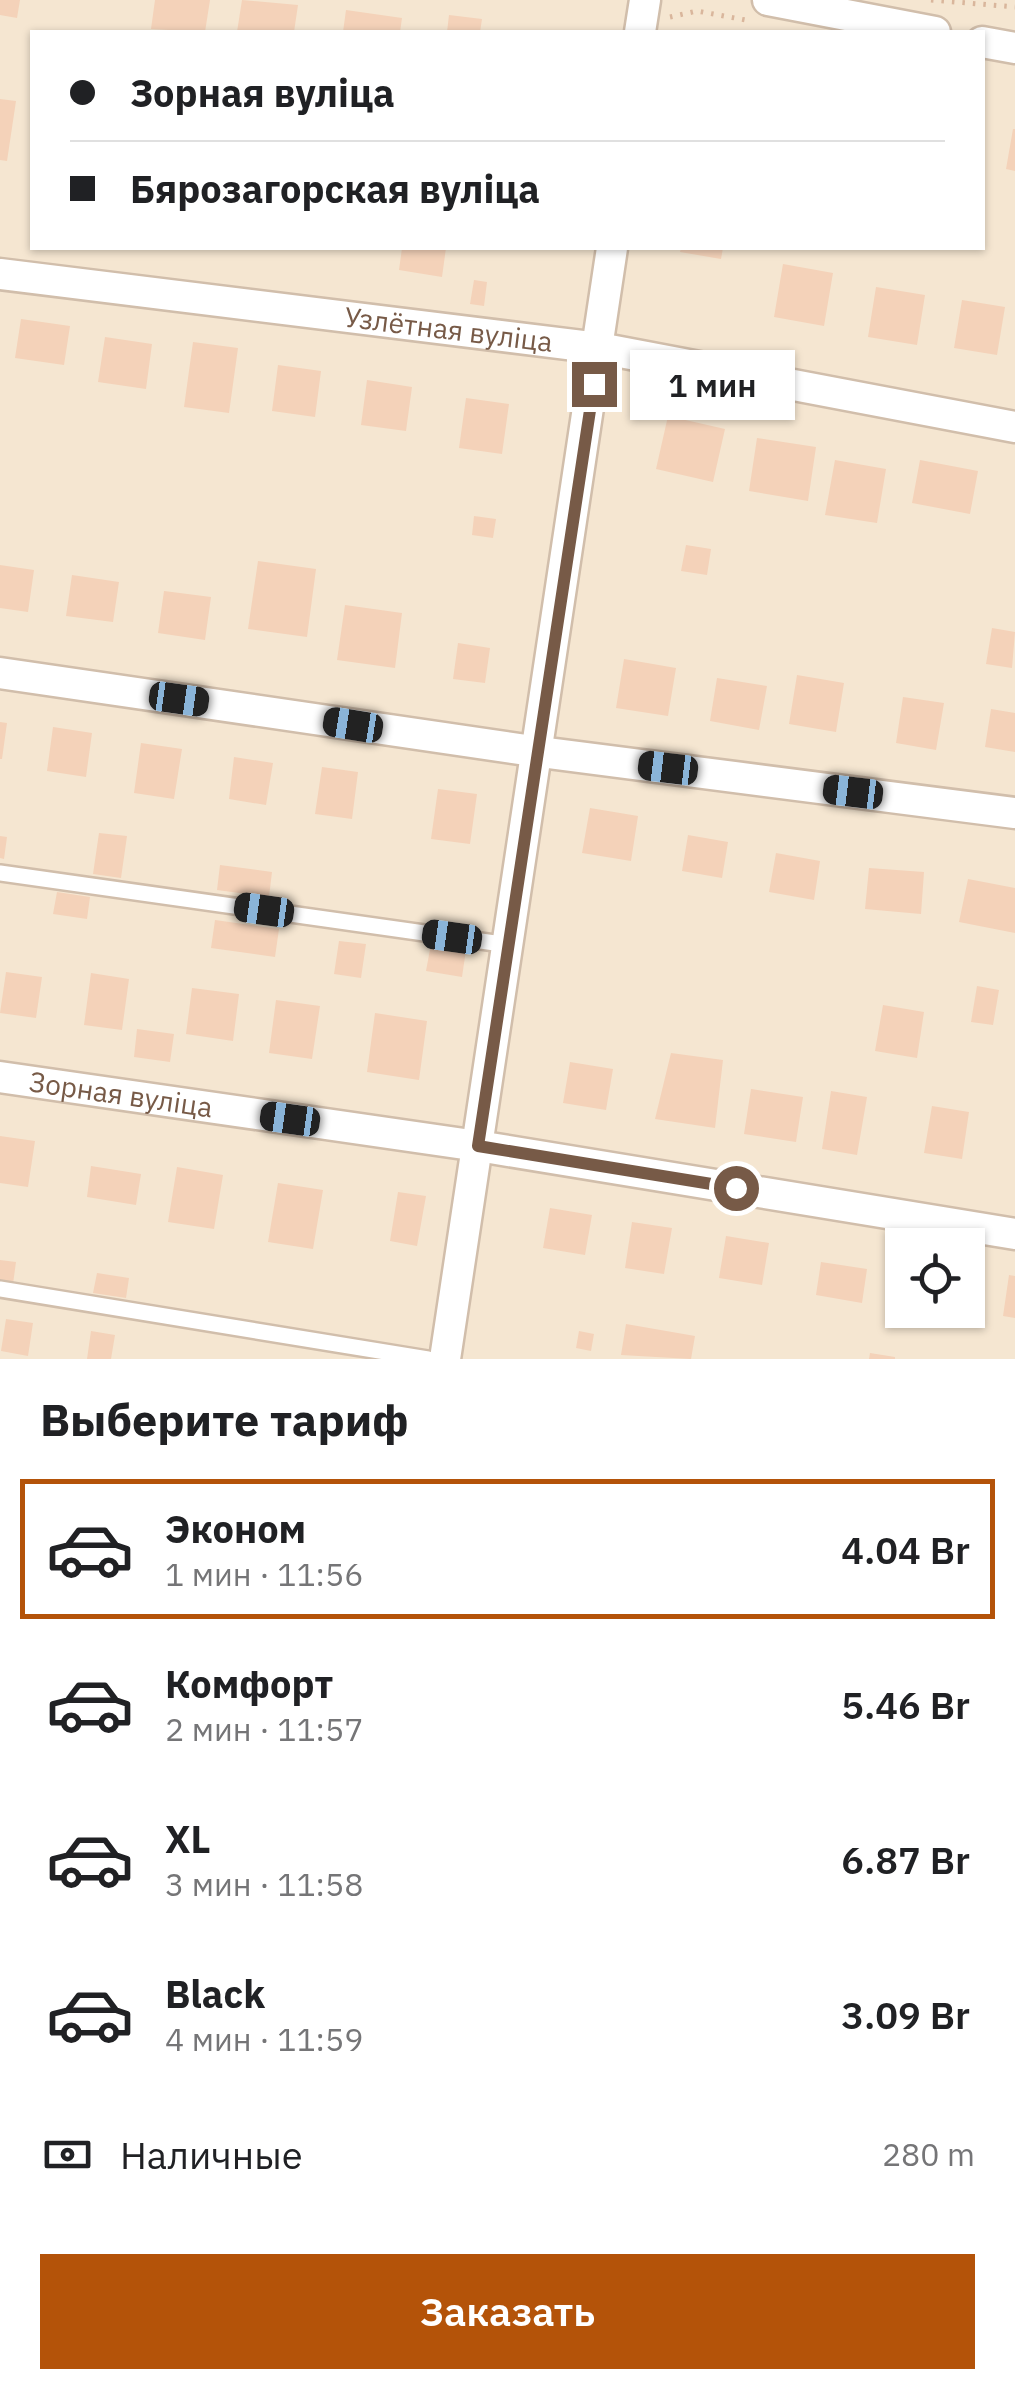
<!DOCTYPE html>
<html lang="ru">
<head>
<meta charset="utf-8">
<style>
  body { margin:0; font-family:"IBM Plex Sans",sans-serif; background:#f2f2f2; color:#202124; height:100vh; display:flex; flex-direction:column; font-size:38px; white-space:nowrap }
  * { box-sizing:border-box; margin:0 }
  p { font-size:32px; color:#757577 }
  .icon { flex:none; width:55px; height:55px; fill:none; stroke:currentColor; stroke-width:2; stroke-linecap:round; stroke-linejoin:round }
  .map { position:relative; height:1359px; overflow:hidden }
  .details { display:flex; flex-direction:column; background:#fff; flex:1 }
  .details>* { flex:none }
  .guide { position:absolute; left:30px; top:30px; width:955px; height:220px; border-radius:0px; box-shadow:0 2px 8px #0004; display:grid; align-content:center; height:220px; padding:0 40px; background:#fff }
  .fabs { position:absolute; left:885px; top:1228px; display:grid; gap:20px }
  .fabs a { display:grid; place-items:center; width:100px; height:100px; border-radius:0px; background:#fff; box-shadow:0 2px 8px #0004; font-size:50px }
  .end { position:absolute; width:45px; height:45px; margin:-22px; border:12px solid #775a47; background:#fff; box-shadow:0 0 0 5px #fff }
  .from { border-radius:50% }
  .bubble { position:absolute; height:70px; border-radius:0px; background:#fff; box-shadow:0 2px 8px #0004; font-size:32px; font-weight:600; line-height:70px; text-align:center }
  .car { position:absolute; width:30px; height:60px; margin:-30px -15px; border-radius:12px; box-shadow:0 0 8px 2px #0007; background:linear-gradient(#222 24%,#8ab4d8 0 40%,#222 0 76%,#8ab4d8 0 86%,#222 0) }
  .guide b { display:flex; align-items:center; gap:35px; height:95px; font-size:38px }
  .guide b+b { border-top:2px solid #e0e0e0 }
  .guide i { width:25px; height:25px; background:#202124 }
  ul { padding:0; list-style:none }
  li { display:flex; align-items:center; gap:30px; height:140px; margin:0 20px 15px; padding:0 20px; border:5px solid transparent; border-radius:0px }
  li div { flex:1 }
  li b { display:block; font-size:38px }
  li em { font-style:normal; font-weight:600 }
  li.active { border-color:#b45309 }
  li>.icon { width:90px; height:90px; stroke-width:1.5 }
  h2 { padding:0 40px; font-size:45px; line-height:120px }
  .pay { display:flex; align-items:center; gap:25px; height:110px; padding:0 40px; font-size:38px }
  .pay p { margin-inline-start:auto }
  .cta { display:flex; gap:20px; margin-top:auto; padding:20px 40px }
  .cta a { flex:1; height:115px; border-radius:0px; background:#b45309; color:#fff; font-size:40px; font-weight:600; line-height:115px; text-align:center }
  .map>svg:first-child { display:block }
  .residential { fill:#f5e6d1; fill-rule:evenodd }
  .building { fill:#f4d2b9 }
  .lines { fill:none; stroke-linecap:round; stroke-linejoin:round }
  .lane-casing { stroke:#d1beab; stroke-width:20 }
  .street-casing { stroke:#d1beab; stroke-width:35 }
  .path { stroke:#d9b69c; stroke-width:5; stroke-dasharray:2.5 8; stroke-linecap:butt }
  .lane { stroke:#fff; stroke-width:15 }
  .street { stroke:#fff; stroke-width:30 }
  .route { stroke:#775a47; stroke-width:12 }
  .labels { text-anchor:middle; stroke-width:10; stroke-linejoin:round; paint-order:stroke }
  .street-label { font-size:28px; fill:#775a47; stroke:#fff7ea }
</style>
</head>
<body>
<div class="map">
<svg width="1015" height="1359" viewBox="0 0 1015 1359">
  <rect width="100%" height="100%" fill="#fdf4e3"/>
  <path class="residential" d="M0,0H1015V1359H0ZM32,32H982V248H32ZM902,1245H968V1310H902Z"/>
  <path class="building" d="M0,0H20L17,18L0,15Z
    M155,0H210L205,32L151,29Z
    M242,0L298,5L294,32H237Z
    M346,10L402,18L400,32H343Z
    M449,15L482,19L480,32H447Z
    M0,99L16,101L7,161L0,160Z
    M1013,129H1015V171L1006,169Z
    M402,248H446L442,277L399,270Z
    M681,248H723L721,259L680,252Z
    M783,264L833,273L824,326L774,317Z
    M474,280L487,282L484,306L470,304Z
    M876,287L925,295L917,345L868,337Z
    M962,300L1005,307L997,355L954,348Z
    M21,319L70,326L64,365L15,358Z
    M105,337L152,344L146,389L98,382Z
    M193,342L238,348L229,413L184,407Z
    M278,365L321,371L315,417L272,411Z
    M367,380L412,387L406,431L361,425Z
    M466,398L509,404L502,454L459,448Z
    M668,416L725,429L713,482L656,469Z
    M757,438L816,447L808,501L749,491Z
    M835,460L886,469L877,523L825,515Z
    M920,460L978,471L970,514L912,503Z
    M474,516L496,519L493,538L472,535Z
    M686,545L711,549L707,575L681,571Z
    M258,561L316,569L307,637L248,629Z
    M0,565L34,570L28,612L0,608Z
    M72,575L119,582L113,622L66,616Z
    M164,591L211,597L205,640L158,633Z
    M345,605L402,613L395,668L337,660Z
    M992,628L1015,632L1012,668L986,664Z
    M458,643L490,648L485,683L453,679Z
    M624,659L676,668L668,716L616,708Z
    M797,675L844,683L836,732L789,724Z
    M717,678L767,686L759,730L710,721Z
    M903,697L944,703L936,750L896,743Z
    M991,709L1015,713V752L985,747Z
    M0,722L7,723L2,759H0Z
    M53,727L92,733L86,777L47,771Z
    M141,743L182,749L174,799L134,793Z
    M234,757L273,763L266,805L229,799Z
    M322,767L358,772L352,819L315,814Z
    M438,789L477,794L470,844L431,839Z
    M590,808L638,816L631,861L582,853Z
    M99,833L127,836L121,878L93,874Z
    M688,835L728,842L722,878L682,871Z
    M0,836L7,837L4,859L0,858Z
    M776,853L820,861L814,900L769,892Z
    M220,865L272,872L269,897L217,890Z
    M869,868L924,872L921,914L865,909Z
    M968,879L1015,888V933L959,922Z
    M57,892L90,897L87,919L53,914Z
    M215,920L279,929L275,957L211,948Z
    M339,941L366,944L361,978L334,974Z
    M431,944L466,950L462,977L426,971Z
    M6,972L42,977L36,1018L0,1013Z
    M91,973L129,979L122,1030L84,1025Z
    M977,986L999,990L993,1025L971,1022Z
    M192,988L239,994L233,1041L186,1034Z
    M276,1000L320,1006L312,1059L269,1053Z
    M883,1005L924,1012L917,1058L875,1051Z
    M375,1013L427,1021L419,1080L367,1072Z
    M137,1029L174,1034L170,1062L134,1057Z
    M671,1053L723,1060L715,1128L655,1119Z
    M570,1062L613,1069L606,1110L563,1103Z
    M751,1089L803,1097L796,1142L744,1134Z
    M831,1091L867,1097L857,1155L822,1149Z
    M932,1106L969,1112L962,1159L924,1153Z
    M0,1136L35,1141L28,1187L0,1183Z
    M91,1166L141,1174L136,1205L87,1197Z
    M177,1167L223,1175L214,1229L168,1222Z
    M278,1183L323,1190L313,1249L268,1242Z
    M398,1192L426,1196L417,1246L390,1241Z
    M550,1208L592,1215L585,1255L543,1248Z
    M632,1222L672,1228L664,1274L625,1268Z
    M726,1236L769,1243L762,1285L719,1278Z
    M0,1260L16,1262L13,1284L0,1281Z
    M821,1262L867,1269L862,1303L816,1295Z
    M97,1273L129,1278L126,1298L93,1293Z
    M1009,1275L1015,1276V1318L1003,1316Z
    M914,1310H947L945,1317Z
    M6,1319L33,1323L28,1356L1,1351Z
    M626,1324L695,1336L691,1359L621,1355Z
    M91,1331L115,1335L111,1359H87Z
    M579,1331L594,1334L591,1351L576,1348Z
    M870,1353L895,1357V1359H869Z"/>
  <g class="lines">
    <g class="lane-casing">
      <path id="lane" d="M0,873L509,945
        M0,1289L428,1359"/>
    </g>
    <g class="street-casing">
      <g id="street">
        <path d="M768,0L935,32"/>
        <path d="M640,32L645,0"/>
        <path d="M982,42L1015,48"/>
        <path id="s1" d="M0,274L599,348L1015,427"/>
        <path d="M0,673L540,752L1015,813"/>
        <path id="s2" d="M0,1077L478,1146L1015,1234"/>
        <path d="M445,1359L612,248"/>
      </g>
    </g>
    <path class="path" d="M931,0L1015,7
      M670,17L697,11L751,21"/>
    <use href="#lane" class="lane"/>
    <use href="#street" class="street"/>
  </g>
  <g class="lines">
    <path class="route" d="M594,384L478,1146L736,1188"/>
  </g>
  <g class="labels">
    <g class="street-label">
      <text dy="10" stroke="none"><textPath href="#s1" startOffset="452">Узлётная вуліца</textPath></text>
      <text dy="10" stroke="none"><textPath href="#s2" startOffset="122">Зорная вуліца</textPath></text>
    </g>
  </g>
</svg>
<div class="fabs">
<a><svg class="icon" aria-label="locate" viewBox="0 0 24 24"><circle cx="12" cy="12" r="6"/><path d="M12 2v4M12 18v4M2 12h4M18 12h4"/></svg></a>
</div>
<i class="end from" style="left:736px;top:1188px"></i>
<i class="end" style="left:594px;top:384px"></i>
<div class="bubble" style="left:630px;top:350px;width:165px">1 мин</div>
<i class="car" style="left:179px;top:699px;rotate:98deg"></i>
<i class="car" style="left:353px;top:725px;rotate:279deg"></i>
<i class="car" style="left:668px;top:768px;rotate:277deg"></i>
<i class="car" style="left:853px;top:792px;rotate:277deg"></i>
<i class="car" style="left:264px;top:910px;rotate:278deg"></i>
<i class="car" style="left:452px;top:937px;rotate:278deg"></i>
<i class="car" style="left:290px;top:1119px;rotate:278deg"></i>
<div class="guide">
<b><i class="from"></i>Зорная вуліца</b>
<b><i></i>Бярозагорская вуліца</b>
</div>
</div>
<section class="details">
<h2>Выберите тариф</h2>
<ul>
<li class="active"><svg class="icon" aria-label="car" viewBox="0 0 24 24"><path d="M5 17H2v-5l4-1 3-4h7l3 4 3 1v5h-3M9 17h6M6 11h13"/><circle cx="7" cy="17" r="2"/><circle cx="17" cy="17" r="2"/></svg><div><b>Эконом</b><p>1 мин · 11:56</p></div><em>4.04 Br</em></li>
<li><svg class="icon" aria-label="car" viewBox="0 0 24 24"><path d="M5 17H2v-5l4-1 3-4h7l3 4 3 1v5h-3M9 17h6M6 11h13"/><circle cx="7" cy="17" r="2"/><circle cx="17" cy="17" r="2"/></svg><div><b>Комфорт</b><p>2 мин · 11:57</p></div><em>5.46 Br</em></li>
<li><svg class="icon" aria-label="car" viewBox="0 0 24 24"><path d="M5 17H2v-5l4-1 3-4h7l3 4 3 1v5h-3M9 17h6M6 11h13"/><circle cx="7" cy="17" r="2"/><circle cx="17" cy="17" r="2"/></svg><div><b>XL</b><p>3 мин · 11:58</p></div><em>6.87 Br</em></li>
<li><svg class="icon" aria-label="car" viewBox="0 0 24 24"><path d="M5 17H2v-5l4-1 3-4h7l3 4 3 1v5h-3M9 17h6M6 11h13"/><circle cx="7" cy="17" r="2"/><circle cx="17" cy="17" r="2"/></svg><div><b>Black</b><p>4 мин · 11:59</p></div><em>3.09 Br</em></li>
</ul>
<div class="pay"><svg class="icon" aria-label="cash" viewBox="0 0 24 24"><path d="M3 7h18v10H3z"/><circle cx="12" cy="12" r="2"/></svg>Наличные<p>280 m</p></div>
<div class="cta"><a>Заказать</a></div>
</section>
</body>
</html>
